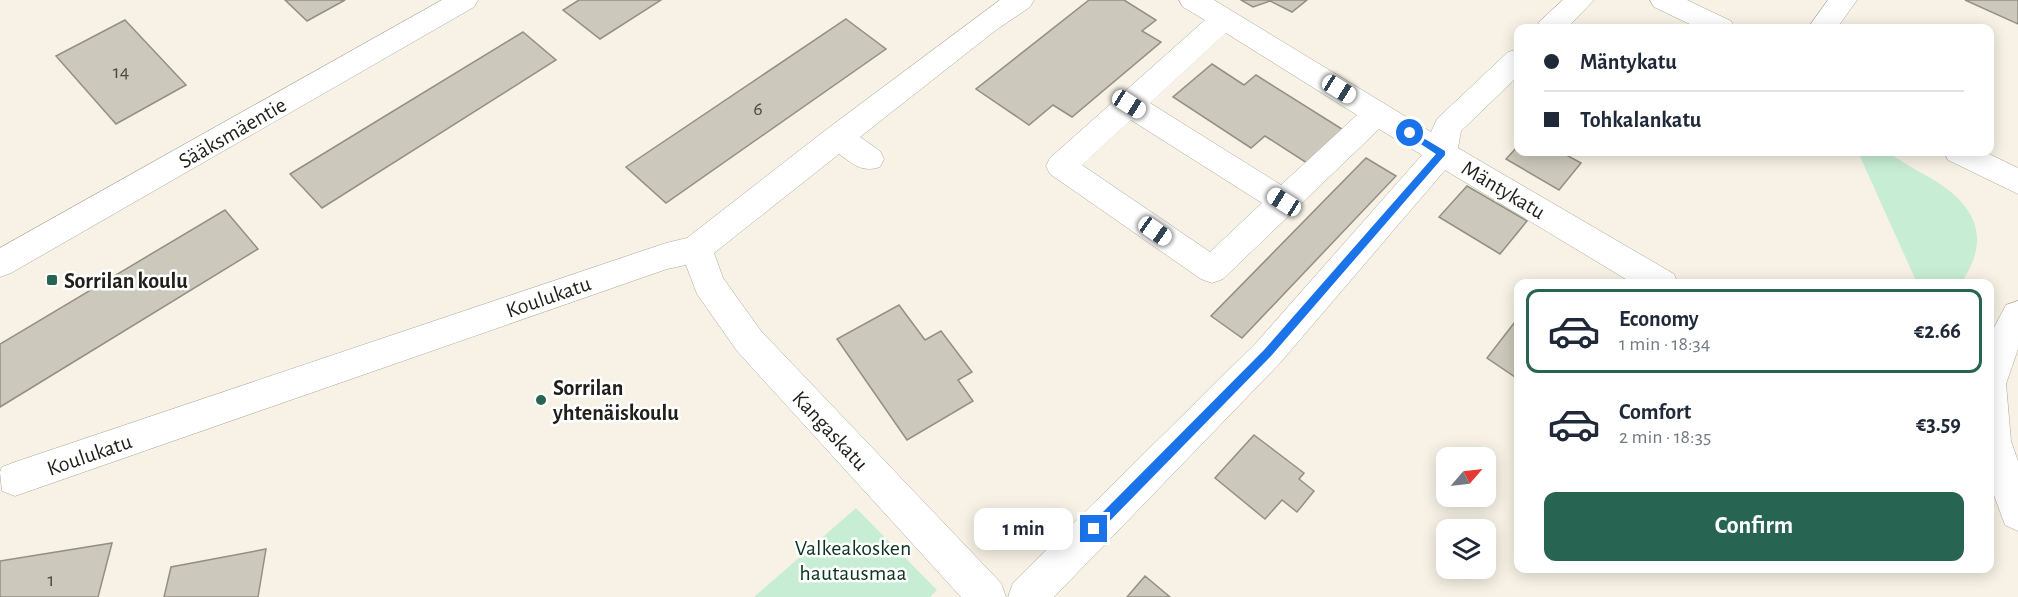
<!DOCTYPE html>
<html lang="en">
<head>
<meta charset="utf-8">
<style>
  body { margin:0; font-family:"Alegreya Sans",sans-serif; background:#f2f2f3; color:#1f2937; height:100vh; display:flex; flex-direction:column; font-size:22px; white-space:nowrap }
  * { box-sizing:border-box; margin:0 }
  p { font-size:20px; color:#747a83 }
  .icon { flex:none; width:33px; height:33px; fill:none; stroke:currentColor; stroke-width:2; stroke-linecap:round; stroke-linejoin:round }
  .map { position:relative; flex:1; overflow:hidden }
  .panel { position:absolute; left:1514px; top:279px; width:480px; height:294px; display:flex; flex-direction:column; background:#fff; border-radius:12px; box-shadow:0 3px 15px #0003 }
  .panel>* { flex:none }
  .top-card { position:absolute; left:1514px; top:24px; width:480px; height:132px; border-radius:12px; box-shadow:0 3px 15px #0003; display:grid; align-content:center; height:132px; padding:0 30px; background:#fff }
  .needle { width:39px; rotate:62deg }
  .tools { position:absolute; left:1436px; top:447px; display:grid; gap:12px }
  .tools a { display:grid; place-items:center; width:60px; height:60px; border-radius:12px; background:#fff; box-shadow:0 3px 15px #0003; font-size:30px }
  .end { position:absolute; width:27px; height:27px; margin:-14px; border:8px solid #1a73e8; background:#fff; box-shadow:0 0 0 3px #fff }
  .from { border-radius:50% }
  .bubble { position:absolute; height:42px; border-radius:12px; background:#fff; box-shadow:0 3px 15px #0003; font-size:20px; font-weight:600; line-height:42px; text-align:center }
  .car { position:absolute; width:18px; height:36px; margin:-18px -9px; border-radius:8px; box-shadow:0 0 4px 2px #0007; background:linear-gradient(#fff 24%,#345 0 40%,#fff 0 76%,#345 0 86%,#fff 0) }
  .top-card b { display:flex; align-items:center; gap:21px; height:57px; font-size:22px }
  .top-card b+b { border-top:2px solid #e0e1e3 }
  .top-card i { width:15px; height:15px; background:#1f2937 }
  ul { padding:10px 0 0; list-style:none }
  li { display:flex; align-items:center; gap:18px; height:84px; margin:0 12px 9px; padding:0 18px; border:3px solid transparent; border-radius:12px }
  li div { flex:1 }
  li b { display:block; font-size:22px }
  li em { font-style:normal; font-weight:600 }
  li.active { border-color:#276552 }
  li>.icon { width:54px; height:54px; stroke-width:1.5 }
  .cta { display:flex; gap:12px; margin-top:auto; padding:12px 30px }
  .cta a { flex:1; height:69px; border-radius:12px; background:#276552; color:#fff; font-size:24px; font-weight:600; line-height:69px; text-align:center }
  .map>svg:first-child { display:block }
  .green { fill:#c8edd5 }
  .building { fill:#ccc8bb; stroke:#938f83; stroke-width:1.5 }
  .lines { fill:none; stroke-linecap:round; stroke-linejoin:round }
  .minor-casing { stroke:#aba79a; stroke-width:1 }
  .major-casing { stroke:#aba79a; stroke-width:1 }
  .minor { fill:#fff; fill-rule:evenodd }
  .major { fill:#fff; fill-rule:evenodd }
  .route { fill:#1a73e8 }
  .poi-dot { fill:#276552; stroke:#fff; stroke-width:2 }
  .labels { text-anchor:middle; stroke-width:5; stroke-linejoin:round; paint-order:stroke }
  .number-label { font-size:20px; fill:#4b4942 }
  .street-label { font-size:22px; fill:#201f1a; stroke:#fff }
  .poi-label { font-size:22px; font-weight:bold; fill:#201f1a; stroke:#fff; text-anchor:start }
  .park-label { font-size:22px; fill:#0b351f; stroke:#fff }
</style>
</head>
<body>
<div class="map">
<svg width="2018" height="597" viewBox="0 0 2018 597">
  <rect width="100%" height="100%" fill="#f7f2e5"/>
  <path class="green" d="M1858,152C1865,151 1874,150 1881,152C1893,154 1907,165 1918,171C1968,197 1997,230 1961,283H1917Z
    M856,508L937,590L930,597H754Z"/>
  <path class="building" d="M285,0H345L307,21Z
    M579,0H661L600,39L563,10Z
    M1089,0H1124L1156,20L1142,31L1161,42L1072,117L1053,105L1029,125L976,89Z
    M1241,0H1307L1292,12L1270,1L1253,7Z
    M1965,0H2018V24Z
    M846,19L886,49L666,203L626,167Z
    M125,20L186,85L116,124L56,56Z
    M523,32L556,60L322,208L290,174Z
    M1212,64L1244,85L1256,75L1345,131L1310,165L1265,136L1251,148L1173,97Z
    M1518,146V152H1561L1581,163L1559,190L1506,159Z
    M1366,158L1396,176L1242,338L1211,316Z
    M1467,186L1527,221L1500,254L1439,217Z
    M225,210L258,249L0,407V344Z
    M899,305L925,340L941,331L972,372L958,380L973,401L907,440L837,339Z
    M1518,318V373L1515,377L1487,358Z
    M1254,435L1304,473L1299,479L1314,491L1297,512L1282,500L1265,519L1215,478Z
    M112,543L98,597H0V561Z
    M266,549L258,597H164L171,567Z
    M1145,576L1170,597H1127Z"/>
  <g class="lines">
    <g class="minor-casing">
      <path id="minor" d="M1000,0H1034L1030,7L996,30L860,137L880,151L884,159L880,167C862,173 853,164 839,154L714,253L723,278L761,331L1001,583L1006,597H961L737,351L697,294L686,265L667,269L15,496L2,491L0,472L2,467L15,462L666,243L687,238L827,129Z
        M1179,0H1214L1431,132L1437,119L1508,52L1518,49V76L1461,131L1458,148L1674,274L1678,284H1634L1445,170L1280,363L1054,597H1008L1013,583L1256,343L1422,155L1379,129L1223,279L1212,283L1201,279L1050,174L1046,166L1050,158L1205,20L1183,7ZM1226,33L1357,115L1281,185L1150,103ZM1131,120L1262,203L1210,252L1082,165Z
        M1563,0H1594L1567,28H1536L1540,21Z
        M1650,0H1687L1731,21L1735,28H1698L1654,7Z
        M1828,0H1857L1837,28H1808Z
        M1944,152H1985L2018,168V194L1948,160Z
        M2018,301V349L2006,384L2011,441L2018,461V531L2005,525L1989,482V337L2006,305Z"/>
    </g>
    <g class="major-casing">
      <path id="major" d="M442,0H478L474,7L11,273L0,277V248Z"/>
    </g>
    <use href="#minor" class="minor"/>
    <use href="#major" class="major"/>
  </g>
  <path class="route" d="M1410,130L1445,151V155L1271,356L1098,533H1090V525L1264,350L1436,154L1407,135L1405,133Z"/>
  <g class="poi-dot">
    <rect x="46" y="274" width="12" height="12" rx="3"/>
    <circle cx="541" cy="400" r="6"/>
  </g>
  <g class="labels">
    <g class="number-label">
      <text x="121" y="78">14</text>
      <text x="758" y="115">6</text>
      <text x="51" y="586">1</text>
    </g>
    <g class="street-label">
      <text transform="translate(232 132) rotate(-30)" y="8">Sääksmäentie</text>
      <text transform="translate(1504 189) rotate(31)" y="8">Mäntykatu</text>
      <text transform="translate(548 296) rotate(-19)" y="8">Koulukatu</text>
      <text transform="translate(831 430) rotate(47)" y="8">Kangaskatu</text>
      <text transform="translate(89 454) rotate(-19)" y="8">Koulukatu</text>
    </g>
    <g class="poi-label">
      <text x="64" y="288">Sorrilan koulu</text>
      <text x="553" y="395">Sorrilan<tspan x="553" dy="25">yhtenäiskoulu</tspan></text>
    </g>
    <g class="park-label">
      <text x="853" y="555">Valkeakosken<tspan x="853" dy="25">hautausmaa</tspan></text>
    </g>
  </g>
</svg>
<div class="tools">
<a><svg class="needle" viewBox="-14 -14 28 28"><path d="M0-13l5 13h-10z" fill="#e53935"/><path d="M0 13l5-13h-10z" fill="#747a83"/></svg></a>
<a><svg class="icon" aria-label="layers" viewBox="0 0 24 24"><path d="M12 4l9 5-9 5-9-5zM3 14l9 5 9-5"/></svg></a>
</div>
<i class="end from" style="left:1410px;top:133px"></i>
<i class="end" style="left:1094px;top:529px"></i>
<div class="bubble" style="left:974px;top:508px;width:99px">1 min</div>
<i class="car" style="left:1339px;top:89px;rotate:122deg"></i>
<i class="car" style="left:1129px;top:104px;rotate:122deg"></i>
<i class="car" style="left:1284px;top:202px;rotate:302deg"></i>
<i class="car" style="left:1155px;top:231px;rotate:125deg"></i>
<div class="top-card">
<b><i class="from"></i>Mäntykatu</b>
<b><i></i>Tohkalankatu</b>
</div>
<section class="panel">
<ul>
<li class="active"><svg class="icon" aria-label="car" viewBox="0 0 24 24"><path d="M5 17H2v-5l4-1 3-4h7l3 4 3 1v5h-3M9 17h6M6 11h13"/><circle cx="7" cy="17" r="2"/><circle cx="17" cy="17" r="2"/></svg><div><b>Economy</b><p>1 min · 18:34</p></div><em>€2.66</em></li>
<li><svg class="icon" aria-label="car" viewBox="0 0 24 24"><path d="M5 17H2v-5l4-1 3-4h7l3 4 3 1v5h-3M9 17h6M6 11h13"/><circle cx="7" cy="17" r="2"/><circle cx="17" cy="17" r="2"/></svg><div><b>Comfort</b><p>2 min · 18:35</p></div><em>€3.59</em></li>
</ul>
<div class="cta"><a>Confirm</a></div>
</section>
</div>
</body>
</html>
